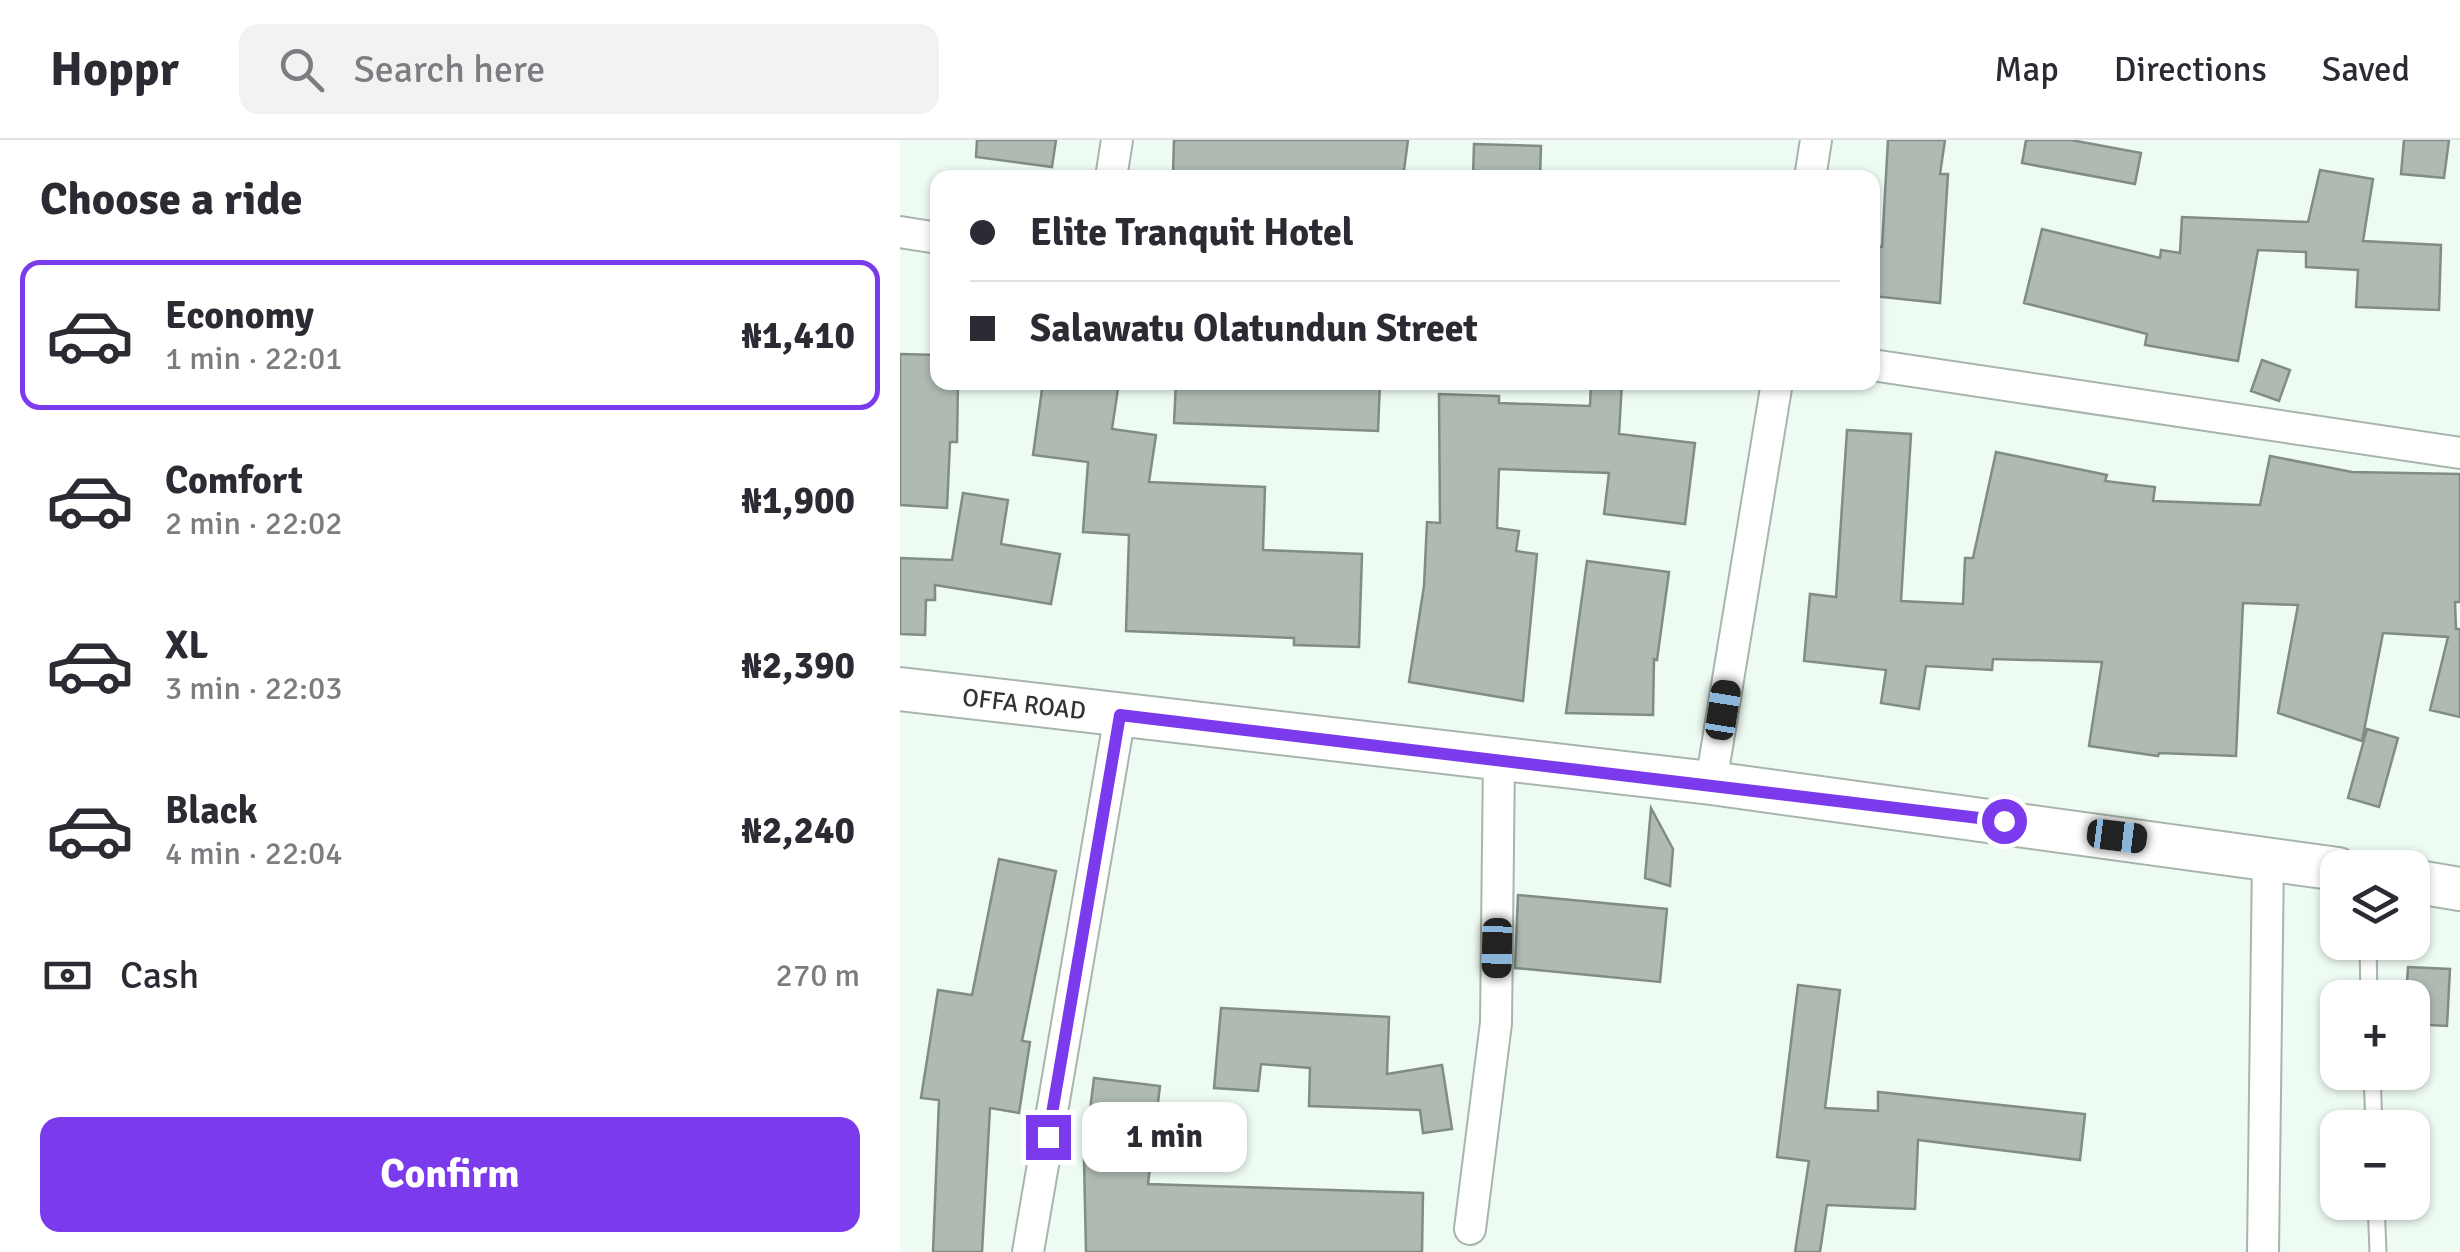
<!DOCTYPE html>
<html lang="en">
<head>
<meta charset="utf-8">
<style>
  body { margin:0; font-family:Signika,sans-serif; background:#f2f2f3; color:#2b2b33; height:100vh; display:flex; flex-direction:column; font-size:38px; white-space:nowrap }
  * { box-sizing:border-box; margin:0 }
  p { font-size:32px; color:#7c7c81 }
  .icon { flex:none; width:55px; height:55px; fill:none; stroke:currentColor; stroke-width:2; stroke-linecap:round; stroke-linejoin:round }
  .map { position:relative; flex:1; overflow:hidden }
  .drawer { display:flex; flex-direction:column; background:#fff; width:900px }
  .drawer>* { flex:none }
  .top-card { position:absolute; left:30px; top:30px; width:950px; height:220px; border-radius:20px; box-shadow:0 2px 8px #0004; display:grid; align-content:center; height:220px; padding:0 40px; background:#fff }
  .fabs { position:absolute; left:1420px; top:710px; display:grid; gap:20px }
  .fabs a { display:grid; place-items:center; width:110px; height:110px; border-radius:20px; background:#fff; box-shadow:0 2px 8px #0004; font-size:50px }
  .end { position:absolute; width:45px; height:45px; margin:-22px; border:12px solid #7c3aed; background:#fff; box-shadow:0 0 0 5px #fff }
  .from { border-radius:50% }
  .bubble { position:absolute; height:70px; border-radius:20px; background:#fff; box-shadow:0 2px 8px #0004; font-size:32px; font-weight:700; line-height:70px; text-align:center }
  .car { position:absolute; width:30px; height:60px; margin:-30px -15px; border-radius:12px; box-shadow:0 0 8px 2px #0007; background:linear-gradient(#222 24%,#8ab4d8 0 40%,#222 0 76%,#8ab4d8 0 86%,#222 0) }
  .top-card b { display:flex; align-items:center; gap:35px; height:95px; font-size:38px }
  .top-card b+b { border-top:2px solid #e1e1e2 }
  .top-card i { width:25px; height:25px; background:#2b2b33 }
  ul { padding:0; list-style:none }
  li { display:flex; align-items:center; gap:30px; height:150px; margin:0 20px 15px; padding:0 20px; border:5px solid transparent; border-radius:20px }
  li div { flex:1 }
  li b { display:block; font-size:38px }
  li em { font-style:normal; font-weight:700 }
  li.active { border-color:#7c3aed }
  li>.icon { width:90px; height:90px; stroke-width:1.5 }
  h2 { padding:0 40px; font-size:45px; line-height:120px }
  .pay { display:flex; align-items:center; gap:25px; height:110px; padding:0 40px; font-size:38px }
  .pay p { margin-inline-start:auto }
  .button { display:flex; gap:20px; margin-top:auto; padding:20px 40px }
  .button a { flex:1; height:115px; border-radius:20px; background:#7c3aed; color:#fff; font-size:40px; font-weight:700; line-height:115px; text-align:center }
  header { display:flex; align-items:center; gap:60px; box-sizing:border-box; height:140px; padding:0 50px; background:#fff; border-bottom:2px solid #e1e1e2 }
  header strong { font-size:48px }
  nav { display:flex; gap:55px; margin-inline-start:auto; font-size:35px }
  .search { width:700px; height:90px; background:#f2f2f3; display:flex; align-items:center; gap:25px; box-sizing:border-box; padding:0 35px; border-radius:20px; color:#7c7c81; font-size:38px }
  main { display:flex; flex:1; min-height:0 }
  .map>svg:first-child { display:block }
  .building { fill:#aebab2; stroke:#808c84; stroke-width:2.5 }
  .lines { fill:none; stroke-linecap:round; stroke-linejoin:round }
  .lane-casing { stroke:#a8b5ac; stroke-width:19 }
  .street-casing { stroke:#a8b5ac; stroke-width:34 }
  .secondary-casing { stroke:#a8b5ac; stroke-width:46 }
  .lane { stroke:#fff; stroke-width:15 }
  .street { stroke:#fff; stroke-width:30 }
  .secondary { stroke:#fff; stroke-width:42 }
  .route { stroke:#7c3aed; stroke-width:12 }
  .labels { text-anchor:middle; stroke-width:8; stroke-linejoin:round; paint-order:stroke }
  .street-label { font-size:25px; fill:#303532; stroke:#eefbf2 }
</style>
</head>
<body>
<header>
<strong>Hoppr</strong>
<div class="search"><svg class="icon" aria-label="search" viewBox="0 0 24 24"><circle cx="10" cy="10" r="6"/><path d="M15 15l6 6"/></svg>Search here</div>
<nav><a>Map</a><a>Directions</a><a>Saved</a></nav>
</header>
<main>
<section class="drawer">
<h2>Choose a ride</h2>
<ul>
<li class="active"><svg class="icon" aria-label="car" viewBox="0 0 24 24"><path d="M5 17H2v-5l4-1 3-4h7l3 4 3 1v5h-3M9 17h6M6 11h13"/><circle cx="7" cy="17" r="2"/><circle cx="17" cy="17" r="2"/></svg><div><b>Economy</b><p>1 min · 22:01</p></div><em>₦1,410</em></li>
<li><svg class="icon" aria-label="car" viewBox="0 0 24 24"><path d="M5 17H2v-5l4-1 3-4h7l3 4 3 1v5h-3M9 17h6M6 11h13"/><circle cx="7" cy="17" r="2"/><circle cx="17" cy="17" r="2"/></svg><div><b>Comfort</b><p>2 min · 22:02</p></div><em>₦1,900</em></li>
<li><svg class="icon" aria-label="car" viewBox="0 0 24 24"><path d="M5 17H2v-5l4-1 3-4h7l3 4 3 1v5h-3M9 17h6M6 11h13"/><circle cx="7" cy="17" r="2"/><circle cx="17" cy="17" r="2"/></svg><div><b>XL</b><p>3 min · 22:03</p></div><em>₦2,390</em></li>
<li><svg class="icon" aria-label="car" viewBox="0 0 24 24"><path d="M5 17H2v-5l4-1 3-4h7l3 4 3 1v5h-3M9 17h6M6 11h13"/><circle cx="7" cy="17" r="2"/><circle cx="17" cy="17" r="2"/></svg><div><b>Black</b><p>4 min · 22:04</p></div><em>₦2,240</em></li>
</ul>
<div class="pay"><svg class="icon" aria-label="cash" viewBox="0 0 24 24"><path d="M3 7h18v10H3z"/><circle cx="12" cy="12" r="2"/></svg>Cash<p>270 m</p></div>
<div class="button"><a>Confirm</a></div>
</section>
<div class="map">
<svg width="1560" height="1112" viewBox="0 0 1560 1112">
  <rect width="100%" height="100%" fill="#eefbf2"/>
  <path class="building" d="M77,0H156L152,27L76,17Z
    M274,0H508L503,38L273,34Z
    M988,0H1045L1040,34H1048L1040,163L972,156L976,106L982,107Z
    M1126,0H1171L1241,13L1235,44L1122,23Z
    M1504,0H1549L1544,38L1501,34Z
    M574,4L641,6L640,38H573Z
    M1420,30L1473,39L1463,101L1541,105L1539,170L1456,167L1458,130L1406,127V112L1358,110L1338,221L1245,205L1247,194L1124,163L1142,89L1260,118L1261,110L1280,113L1282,77L1408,82Z
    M0,214L38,215V242H58L57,302H50L47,368L0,365Z
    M1362,220L1390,230L1379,261L1351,251Z
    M143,242H219L212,289L256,295L249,342L365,347L363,410L462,414L459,507L394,505V498L226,491L229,395L183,392L188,322L133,315Z
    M276,242H480L478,291L274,283Z
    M691,242H722L719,294L795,303L785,384L704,374L709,333L599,329L597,388L619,391L616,411L637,414L623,561L509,542L524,446L527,382L540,383L539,254L599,256V263L690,266Z
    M947,290L1011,294L1001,461L1063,464L1065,418H1073L1096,312L1207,335L1205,341L1255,347L1253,361L1360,365L1370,316L1452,332L1560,334V462H1555L1556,489H1560V577L1530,570L1548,497L1483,493L1462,601L1378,573L1398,465L1343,463L1336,616L1259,613L1258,616L1189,606L1202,522L1093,519L1092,530L1026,526L1019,569L981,563L986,530L904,521L910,454L936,457Z
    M63,353L108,360L101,404L160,414L151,464L35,445V460H26L25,495L0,494V418L52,420Z
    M687,421L769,432L757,520L754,519L753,575L666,573Z
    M1467,589L1498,598L1479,667L1448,658Z
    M751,668L773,709L770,746L745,738Z
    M99,719L156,731L122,901L130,902L119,973L90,968L82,1112H33L39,960L21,958L38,850L72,855Z
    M618,755L767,769L760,842L615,828Z
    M1508,827L1550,829L1547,886L1512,884V858H1506Z
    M898,845L940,850L925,968L978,971V952L1185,974L1180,1020L1018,1000L1015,1069L927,1065L920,1112H895L909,1021L877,1017Z
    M321,868L489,877L487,934L542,925L552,989L523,993L520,970L409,966L410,928L361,924L358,951L314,948Z
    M194,938L260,946L248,1044L523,1053L522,1112H186L184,1019Z"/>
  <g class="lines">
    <g class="lane-casing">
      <path id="lane" d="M1468,802L1469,858
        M1472,932L1474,988
        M1476,1062L1478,1112"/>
    </g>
    <g class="street-casing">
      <path id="street" d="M211,38L217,0
        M910,38L916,0
        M0,92L38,98
        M972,225L1560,313
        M811,643L877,242
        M570,1089L596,883L599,618
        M128,1112L220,575
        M1363,1112L1368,716"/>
    </g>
    <g class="secondary-casing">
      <g id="secondary">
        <path id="s1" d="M0,549L811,643L1438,729"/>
        <path d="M1512,741L1560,749"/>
      </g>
    </g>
    <use href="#lane" class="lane"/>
    <use href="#street" class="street"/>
    <use href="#secondary" class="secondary"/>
  </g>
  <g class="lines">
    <path class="route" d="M148,997L220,575L1104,681"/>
  </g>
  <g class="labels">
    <g class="street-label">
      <text dy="9" stroke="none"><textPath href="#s1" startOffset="125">OFFA ROAD</textPath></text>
    </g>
  </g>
</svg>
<div class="fabs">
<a><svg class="icon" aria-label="layers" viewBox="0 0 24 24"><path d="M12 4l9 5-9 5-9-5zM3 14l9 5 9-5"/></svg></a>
<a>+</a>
<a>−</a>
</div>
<i class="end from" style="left:1104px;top:681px"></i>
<i class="end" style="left:148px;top:997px"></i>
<div class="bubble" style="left:182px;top:962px;width:165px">1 min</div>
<i class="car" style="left:823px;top:570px;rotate:9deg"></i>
<i class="car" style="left:1217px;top:696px;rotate:97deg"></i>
<i class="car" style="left:597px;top:808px;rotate:181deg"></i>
<div class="top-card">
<b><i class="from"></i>Elite Tranquit Hotel</b>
<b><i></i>Salawatu Olatundun Street</b>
</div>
</div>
</main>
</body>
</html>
